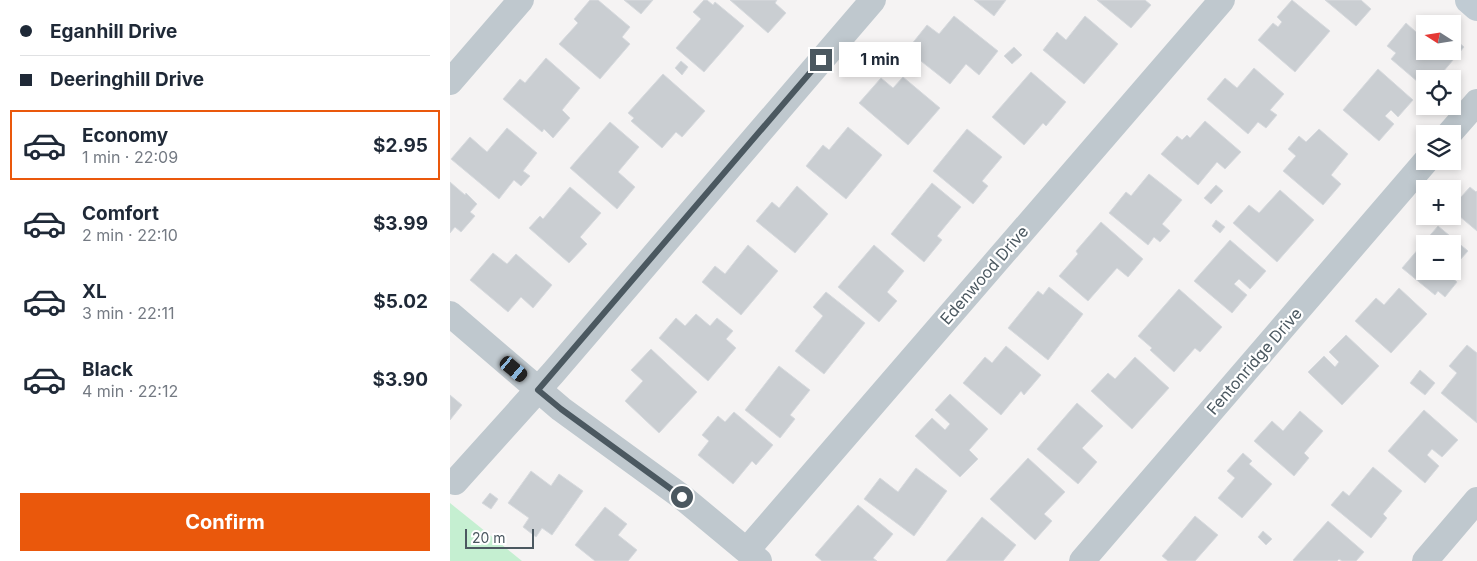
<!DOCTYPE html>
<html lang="en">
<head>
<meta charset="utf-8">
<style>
  body { margin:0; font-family:Inter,sans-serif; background:#f6f6f7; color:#1f2937; height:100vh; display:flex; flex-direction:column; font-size:19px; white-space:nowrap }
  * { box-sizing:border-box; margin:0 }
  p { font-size:16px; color:#747a83 }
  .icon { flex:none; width:28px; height:28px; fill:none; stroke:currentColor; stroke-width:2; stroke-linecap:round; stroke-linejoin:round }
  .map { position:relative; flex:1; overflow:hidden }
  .drawer { display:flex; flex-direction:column; background:#fff; width:450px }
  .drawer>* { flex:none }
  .guide { display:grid; align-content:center; height:110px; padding:0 20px; background:#fff }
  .needle { width:32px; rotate:282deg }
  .buttons { position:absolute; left:966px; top:15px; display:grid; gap:10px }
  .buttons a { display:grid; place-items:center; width:45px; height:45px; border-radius:0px; background:#fff; box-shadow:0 2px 8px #0003; font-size:25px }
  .scale { position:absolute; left:15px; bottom:12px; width:69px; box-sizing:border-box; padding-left:5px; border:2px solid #4b5860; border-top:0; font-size:14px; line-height:18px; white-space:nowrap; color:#4b5860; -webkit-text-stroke:4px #fff; paint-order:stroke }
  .end { position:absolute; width:22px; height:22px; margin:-11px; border:6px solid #4b5860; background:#fff; box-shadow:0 0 0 2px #fff }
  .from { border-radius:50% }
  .bubble { position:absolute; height:35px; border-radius:0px; background:#fff; box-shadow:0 2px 8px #0003; font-size:16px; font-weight:700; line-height:35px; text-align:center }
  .car { position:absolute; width:15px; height:30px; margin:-15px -8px; border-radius:6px; box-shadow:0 0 4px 1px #0007; background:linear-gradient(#222 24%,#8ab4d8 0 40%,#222 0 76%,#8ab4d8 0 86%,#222 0) }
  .guide b { display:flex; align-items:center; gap:18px; height:48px; font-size:19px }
  .guide b+b { border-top:1px solid #e0e1e3 }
  .guide i { width:12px; height:12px; background:#1f2937 }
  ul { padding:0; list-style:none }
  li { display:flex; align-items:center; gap:15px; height:70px; margin:0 10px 8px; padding:0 10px; border:2px solid transparent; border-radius:0px }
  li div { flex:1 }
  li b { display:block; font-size:19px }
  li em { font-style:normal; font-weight:700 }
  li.current { border-color:#ea580c }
  li>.icon { width:45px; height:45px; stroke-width:1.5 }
  .button { display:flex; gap:10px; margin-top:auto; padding:10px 20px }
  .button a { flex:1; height:58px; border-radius:0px; background:#ea580c; color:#fff; font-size:20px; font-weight:700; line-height:58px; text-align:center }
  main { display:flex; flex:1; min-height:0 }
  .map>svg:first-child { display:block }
  .green { fill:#c5efd1 }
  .building { fill:#caced2; stroke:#d7dade }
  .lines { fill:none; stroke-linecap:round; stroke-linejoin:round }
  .minor { stroke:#bfc8ce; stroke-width:26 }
  .secondary { stroke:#c0cbd3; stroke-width:28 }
  .route { stroke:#4b5860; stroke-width:6 }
  .labels { text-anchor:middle; stroke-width:4.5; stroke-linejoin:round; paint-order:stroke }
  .street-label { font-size:16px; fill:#4b5860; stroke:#fff }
</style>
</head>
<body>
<main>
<section class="drawer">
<div class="guide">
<b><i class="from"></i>Eganhill Drive</b>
<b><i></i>Deeringhill Drive</b>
</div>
<ul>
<li class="current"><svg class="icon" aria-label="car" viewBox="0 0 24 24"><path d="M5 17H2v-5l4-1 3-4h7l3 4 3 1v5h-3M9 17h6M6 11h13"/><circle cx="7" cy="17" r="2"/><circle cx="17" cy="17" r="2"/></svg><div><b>Economy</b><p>1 min · 22:09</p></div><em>$2.95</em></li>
<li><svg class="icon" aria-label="car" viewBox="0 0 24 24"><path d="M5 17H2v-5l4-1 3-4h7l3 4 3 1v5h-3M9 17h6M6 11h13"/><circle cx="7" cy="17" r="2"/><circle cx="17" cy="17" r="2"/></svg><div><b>Comfort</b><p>2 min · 22:10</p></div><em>$3.99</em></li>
<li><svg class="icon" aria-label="car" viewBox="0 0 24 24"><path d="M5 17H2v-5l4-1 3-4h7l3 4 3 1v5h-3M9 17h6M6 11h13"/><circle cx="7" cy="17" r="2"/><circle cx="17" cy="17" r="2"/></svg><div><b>XL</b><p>3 min · 22:11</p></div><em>$5.02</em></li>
<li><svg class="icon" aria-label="car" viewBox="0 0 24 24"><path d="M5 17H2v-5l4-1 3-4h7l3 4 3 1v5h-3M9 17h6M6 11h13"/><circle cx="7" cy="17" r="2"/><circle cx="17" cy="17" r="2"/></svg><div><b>Black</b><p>4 min · 22:12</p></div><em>$3.90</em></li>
</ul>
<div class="button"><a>Confirm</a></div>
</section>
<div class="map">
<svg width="1027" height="561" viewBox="0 0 1027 561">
  <rect width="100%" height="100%" fill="#f5f3f3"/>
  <path class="green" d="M0,503L72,561H0Z"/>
  <path class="building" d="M140,0H148L180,27L172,37L180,44L150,79L109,44L128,23L124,19Z
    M174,0H203L191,14Z
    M254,0H257L263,5L265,2L294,26L254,72L226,48L251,19L243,12Z
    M280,0H327L325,3L336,13L318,33Z
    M524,0H556L544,16Z
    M647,0H695L701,5L681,28Z
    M842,0L880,31L845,72L808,40L823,23L828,27L832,22L827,17Z
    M875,0H911L921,9L906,26Z
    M504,16L548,51L529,75L516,64L500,84L457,50L477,25L489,34Z
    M635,16L668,44L634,84L593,50L607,32L616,40Z
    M979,17L987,24H975V51H1002V37L1014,47L987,79H975V88L941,59L946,53L937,46L956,23L966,32Z
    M564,47L572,55L562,64L554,56Z
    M96,58L130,88L112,110L120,118L103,138L94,129L92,132L53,99L70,79L75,83Z
    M231,61L238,67L232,75L225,68Z
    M804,68L834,94L820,110L827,115L816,128L808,122L798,134L757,99L775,78L787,88Z
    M928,69L963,100L948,117L941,110L935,116L944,124L929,141L893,110Z
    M581,72L616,102L596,126L593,123L574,145L542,117Z
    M213,74L255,111L232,137L226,132L212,148L181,121L184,118L178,113Z
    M453,77L490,108L458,145L409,103L431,78L443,88Z
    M755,121L791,152L775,169L767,162L748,185L711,154L727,136L732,140L737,135L740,138Z
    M160,122L189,147L168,172L185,187L167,209L120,168Z
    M398,127L432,155L396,199L356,166L373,145L379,150Z
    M57,128L87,153L73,171L80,176L71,186L64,180L49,199L1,159L20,137L37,152Z
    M517,129L552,157L532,181L538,186L523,204L483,171Z
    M869,129L898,154L881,175L891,184L873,205L833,171L846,156L838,149L849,136L856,142Z
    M699,174L732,200L712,224L720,231L710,242L704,237L698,245L659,213L676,192L681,196Z
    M0,182L15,195L16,193L27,204L20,212L25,216L11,232L5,227L0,233Z
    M482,183L511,207L487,236L492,240L474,262L441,234Z
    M766,185L773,191L761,204L754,198Z
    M347,186L378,214L345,253L306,221L322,202L329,208Z
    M120,187L151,213L130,237L137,244L119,263L79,228L90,216L93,219Z
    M1020,187L1026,192L1027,191V231L1002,210V207Z
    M830,190L864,220L827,262L783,223L799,205L809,213Z
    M766,220L775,227L770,233L762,226Z
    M651,222L693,259L678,277L667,268L638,301L609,276L628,254L626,251Z
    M988,226L1018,251L1002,269V244H975V271H1001L998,274L1007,282L995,297L988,291L985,295L952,268Z
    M780,240L816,271L800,289L789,279L784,284L797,295L782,313L744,281Z
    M298,245L328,271L291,315L252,282L265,266L275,274Z
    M424,245L454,271L437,292L447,301L429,322L388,287Z
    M43,253L57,264L66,254L102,285L83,308L71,297L58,312L20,280Z
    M599,287L633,314L598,360L558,328L588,291L593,295Z
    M949,288L977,314L941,353L905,321L926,298L934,305Z
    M729,289L772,327L750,352L745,348L724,372L700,350L702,348L688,336Z
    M376,292L415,323L374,374L345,351L373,316L363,307Z
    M246,314L260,326L267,318L283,331L276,339L286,348L258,381L209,338L226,318L235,326Z
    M896,335L929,366L892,405L858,372L874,356L885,367L889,362L879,352Z
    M1017,345L1027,353V423L991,393L1007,373L999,366Z
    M556,346L591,375L574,395L571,391L551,415L513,383L535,357L542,363Z
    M201,349L247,392L209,433L175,401L193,381L181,370Z
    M685,357L719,388L682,429L641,391L658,373L665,379Z
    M329,366L360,390L340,415L345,419L330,438L295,410Z
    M970,370L985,383L975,395L960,383Z
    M500,394L538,429L519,450L528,459L510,477L465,436L482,418L495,430L500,424L485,410Z
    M0,395L12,405L0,420Z
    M627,403L653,426L632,448L647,462L628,484L587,449Z
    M974,410L1008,440L992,457L982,449L977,455L989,466L975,483L938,451Z
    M850,411L873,431L854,453L859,458L844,476L804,441L822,421L833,431Z
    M284,412L323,445L306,465L302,461L283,484L248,455L259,441L252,435L268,416L275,422Z
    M793,453L802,461L799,464L822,484L792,518L768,498L785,478L777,471Z
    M578,458L615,492L594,514L602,521L585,540L540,499Z
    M923,467L952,491L933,514L937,518L921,538L881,505L893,491L899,496Z
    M466,468L497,491L464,536L414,499L430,478L448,492Z
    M81,471L101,486L109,474L133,491L102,535L92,528L86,537L73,527L79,518L58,503Z
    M40,493L48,499L41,509L32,503Z
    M408,505L443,534L423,558L427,561H372L365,555Z
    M155,507L177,524L168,535L187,550L178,561H145L125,545Z
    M745,516L768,535L745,561H718L712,556Z
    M532,517L566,545L553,561H496Z
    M878,521L914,552L906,561H892L889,559L887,561H844L843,560Z
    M813,531L822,539L816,545L808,537Z"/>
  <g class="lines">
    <path class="minor" d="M0,82L71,0
      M999,134L1027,102
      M0,314L111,409L232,497L309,561
      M5,482L103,373L423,0
      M297,550L772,0
      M632,561L976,161
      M975,561L1027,500"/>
    <path class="secondary" d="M1019,0L1027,7"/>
  </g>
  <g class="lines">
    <path class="route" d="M232,497L111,409L88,390L371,60"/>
  </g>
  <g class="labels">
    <g class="street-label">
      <text transform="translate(534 275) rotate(-49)" y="6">Edenwood Drive</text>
      <text transform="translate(804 361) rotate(-49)" y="6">Fentonridge Drive</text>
    </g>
  </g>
</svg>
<div class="buttons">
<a><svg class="needle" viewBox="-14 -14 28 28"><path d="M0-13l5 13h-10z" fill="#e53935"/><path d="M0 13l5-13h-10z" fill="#747a83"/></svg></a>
<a><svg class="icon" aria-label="locate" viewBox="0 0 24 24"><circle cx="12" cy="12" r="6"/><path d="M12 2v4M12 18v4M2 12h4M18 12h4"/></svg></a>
<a><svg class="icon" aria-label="layers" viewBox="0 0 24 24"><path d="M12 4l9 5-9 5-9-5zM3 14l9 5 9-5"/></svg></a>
<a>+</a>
<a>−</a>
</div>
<div class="scale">20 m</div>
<i class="end from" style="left:232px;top:497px"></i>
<i class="end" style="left:371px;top:60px"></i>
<div class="bubble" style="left:389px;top:42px;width:82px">1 min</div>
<i class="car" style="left:64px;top:369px;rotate:130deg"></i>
</div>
</main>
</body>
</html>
